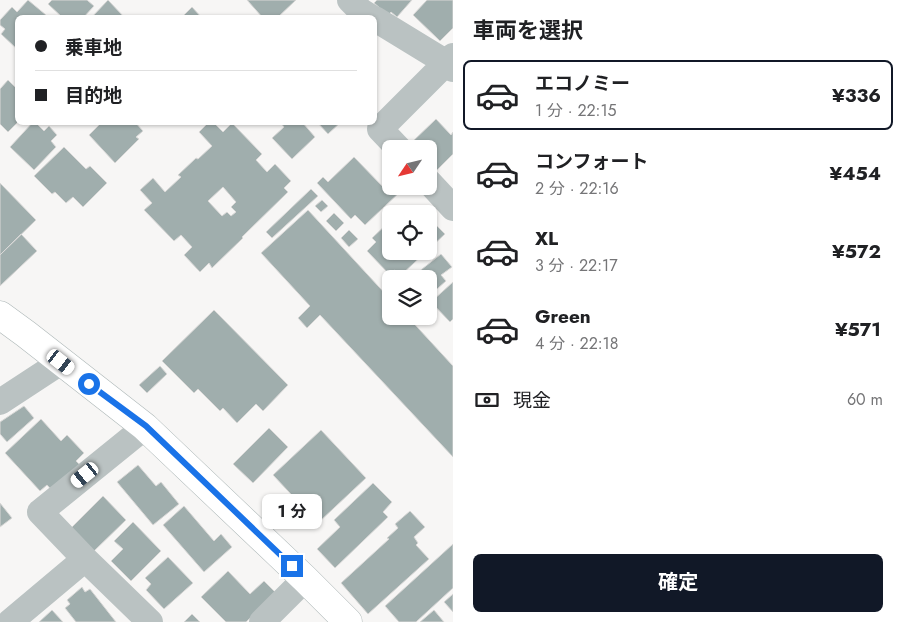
<!DOCTYPE html>
<html lang="ja">
<head>
<meta charset="utf-8">
<style>
  body { margin:0; font-family:Jost,"Noto Sans JP",sans-serif; background:#f2f2f2; color:#202124; height:100vh; display:flex; flex-direction:column; font-size:19px; white-space:nowrap }
  * { box-sizing:border-box; margin:0 }
  p { font-size:16px; color:#757577 }
  .icon { flex:none; width:28px; height:28px; fill:none; stroke:currentColor; stroke-width:2; stroke-linecap:round; stroke-linejoin:round }
  .map { position:relative; flex:1; overflow:hidden }
  .drawer { display:flex; flex-direction:column; background:#fff; width:450px }
  .drawer>* { flex:none }
  .banner { position:absolute; left:15px; top:15px; width:362px; height:110px; border-radius:8px; box-shadow:0 1px 4px #0004; display:grid; align-content:center; height:110px; padding:0 20px; background:#fff }
  .needle { width:32px; rotate:235deg }
  .fabs { position:absolute; left:382px; top:140px; display:grid; gap:10px }
  .fabs a { display:grid; place-items:center; width:55px; height:55px; border-radius:8px; background:#fff; box-shadow:0 1px 4px #0004; font-size:25px }
  .end { position:absolute; width:22px; height:22px; margin:-11px; border:6px solid #1a73e8; background:#fff; box-shadow:0 0 0 2px #fff }
  .from { border-radius:50% }
  .bubble { position:absolute; height:35px; border-radius:8px; background:#fff; box-shadow:0 1px 4px #0004; font-size:16px; font-weight:700; line-height:35px; text-align:center }
  .car { position:absolute; width:15px; height:30px; margin:-15px -8px; border-radius:6px; box-shadow:0 0 4px 1px #0007; background:linear-gradient(#fff 24%,#345 0 40%,#fff 0 76%,#345 0 86%,#fff 0) }
  .banner b { display:flex; align-items:center; gap:18px; height:48px; font-size:19px }
  .banner b+b { border-top:1px solid #e0e0e0 }
  .banner i { width:12px; height:12px; background:#202124 }
  ul { padding:0; list-style:none }
  li { display:flex; align-items:center; gap:15px; height:70px; margin:0 10px 8px; padding:0 10px; border:2px solid transparent; border-radius:8px }
  li div { flex:1 }
  li b { display:block; font-size:19px }
  li em { font-style:normal; font-weight:700 }
  li.selected { border-color:#111827 }
  li>.icon { width:45px; height:45px; stroke-width:1.5 }
  h2 { padding:0 20px; font-size:22px; line-height:60px }
  .pay { display:flex; align-items:center; gap:12px; height:55px; padding:0 20px; font-size:19px }
  .pay p { margin-inline-start:auto }
  .cta { display:flex; gap:10px; margin-top:auto; padding:10px 20px }
  .cta a { flex:1; height:58px; border-radius:8px; background:#111827; color:#fff; font-size:20px; font-weight:700; line-height:58px; text-align:center }
  main { display:flex; flex:1; min-height:0 }
  .map>svg:first-child { display:block }
  .building { fill:#a0aead; stroke:#d9d8d7; fill-rule:evenodd }
  .lines { fill:none; stroke-linecap:round; stroke-linejoin:round }
  .secondary-casing { stroke:#adb7b7; stroke-width:29 }
  .street { stroke:#bac2c2; stroke-width:26 }
  .secondary { stroke:#fff; stroke-width:28 }
  .route { stroke:#1a73e8; stroke-width:6 }
</style>
</head>
<body>
<main>
<div class="map">
<svg width="453" height="622" viewBox="0 0 453 622">
  <rect width="100%" height="100%" fill="#f7f6f5"/>
  <path class="building" d="M28,0L46,15L43,18H18V50L1,34L5,29L0,25V20L12,7L17,12Z
    M52,0H87L94,6L83,18H63L48,4Z
    M108,0L125,18H91Z
    M247,0H296L277,18H263Z
    M377,0H412L397,17L391,12L388,15L374,3Z
    M427,0H453V28L440,41L413,15Z
    M192,7L202,18H181Z
    M8,80L18,90V122L8,132L0,124V89Z
    M436,119L451,135L453,132V154L437,170L429,161V149H416L411,143Z
    M33,122H35L44,131L49,126L57,135L51,141L56,147L34,170L10,147Z
    M102,122H109L110,125L113,122H135L143,131L136,137L139,139L115,163L89,135Z
    M209,122H213L223,132L232,123L262,154L256,160L267,172L275,164L291,181L284,188L288,192L242,237L243,238L212,268L209,263L200,272L184,255L192,247L181,235L174,241L144,210L152,203L140,190L153,178L165,192L181,177L178,175L196,158L198,159L212,146L199,132ZM223,187L236,202L231,207L236,212L231,216L227,212L222,216L208,201Z
    M280,122H302L315,137L292,159L272,138L284,127Z
    M317,122H341L328,134Z
    M64,147L86,169L90,166L107,183L83,207L73,197L66,203L55,192L52,194L34,176Z
    M354,157L385,189L391,183V186H396L401,191L365,225L355,215L351,219L317,183L323,177L328,182Z
    M0,183L36,220L0,255Z
    M311,189L318,196L272,238L266,232Z
    M322,200L328,206L321,212L315,206Z
    M406,207L412,214H399Z
    M308,210L391,300V316H407L453,366V457L320,315L307,328L298,318L310,306L261,253Z
    M334,213L344,223L336,231L326,221Z
    M391,220V251H427L400,276L395,270L389,274L367,251L376,242L372,238Z
    M434,223L445,234L429,249V228Z
    M349,230L358,239L349,247L341,238Z
    M21,234L37,251L0,286V255Z
    M441,254L452,267L441,275L446,281L429,296V279H414L412,277Z
    M453,282V319L450,322L431,302Z
    M214,310L288,385L263,411L256,404L237,423L223,408L220,411L198,389L194,393L162,361Z
    M160,366L167,374L147,393L139,385Z
    M24,406L34,418L7,442L0,434V422Z
    M41,419L61,441L67,435L84,453L76,461L87,472L58,497L47,485L40,491L5,453Z
    M269,428L288,447L253,483L233,464Z
    M321,430L366,478L318,523L273,475Z
    M138,465L156,486L161,482L179,504L153,525L117,482Z
    M373,483L392,502L383,512L388,517L335,568L317,549L340,527L334,520Z
    M103,496L126,520L93,552L70,529Z
    M0,503L12,518L0,527Z
    M184,506L214,541L221,534L232,547L204,572L163,525Z
    M410,511L425,527L414,537L418,543L416,545L429,559L368,614L341,583L389,539L387,538L398,528L395,524Z
    M133,522L161,551L131,581L111,561L123,549L114,541Z
    M453,544V588L416,622H399L385,606Z
    M168,557L193,583L164,609L146,590L151,584L145,578Z
    M228,571L250,594L264,581L276,593L246,622H226L201,597Z
    M82,587L85,592L90,589L116,622H76L65,608L70,604L67,600Z
    M453,594V612L444,602Z
    M52,610L63,622H39Z
    M434,610L444,622H420Z
    M192,614L200,622H184Z"/>
  <g class="lines">
    <g class="secondary-casing">
      <path id="secondary" d="M0,315L26,334L145,427L305,579L348,622"/>
    </g>
    <path class="street" d="M350,0L361,11L372,18
      M375,19L447,63L453,69
      M399,149L380,129L453,56
      M429,182L453,208
      M0,402L61,362
      M85,559L150,622
      M10,622L85,559L40,512L145,427
      M262,622L305,579"/>
    <use href="#secondary" class="secondary"/>
  </g>
  <g class="lines">
    <path class="route" d="M89,384L146,426L292,566"/>
  </g>
</svg>
<div class="fabs">
<a><svg class="needle" viewBox="-14 -14 28 28"><path d="M0-13l5 13h-10z" fill="#e53935"/><path d="M0 13l5-13h-10z" fill="#757577"/></svg></a>
<a><svg class="icon" aria-label="locate" viewBox="0 0 24 24"><circle cx="12" cy="12" r="6"/><path d="M12 2v4M12 18v4M2 12h4M18 12h4"/></svg></a>
<a><svg class="icon" aria-label="layers" viewBox="0 0 24 24"><path d="M12 4l9 5-9 5-9-5zM3 14l9 5 9-5"/></svg></a>
</div>
<i class="end from" style="left:89px;top:384px"></i>
<i class="end" style="left:292px;top:566px"></i>
<div class="bubble" style="left:262px;top:494px;width:60px">1 分</div>
<i class="car" style="left:61px;top:362px;rotate:128deg"></i>
<i class="car" style="left:85px;top:475px;rotate:231deg"></i>
<div class="banner">
<b><i class="from"></i>乗車地</b>
<b><i></i>目的地</b>
</div>
</div>
<section class="drawer">
<h2>車両を選択</h2>
<ul>
<li class="selected"><svg class="icon" aria-label="car" viewBox="0 0 24 24"><path d="M5 17H2v-5l4-1 3-4h7l3 4 3 1v5h-3M9 17h6M6 11h13"/><circle cx="7" cy="17" r="2"/><circle cx="17" cy="17" r="2"/></svg><div><b>エコノミー</b><p>1 分 · 22:15</p></div><em>¥336</em></li>
<li><svg class="icon" aria-label="car" viewBox="0 0 24 24"><path d="M5 17H2v-5l4-1 3-4h7l3 4 3 1v5h-3M9 17h6M6 11h13"/><circle cx="7" cy="17" r="2"/><circle cx="17" cy="17" r="2"/></svg><div><b>コンフォート</b><p>2 分 · 22:16</p></div><em>¥454</em></li>
<li><svg class="icon" aria-label="car" viewBox="0 0 24 24"><path d="M5 17H2v-5l4-1 3-4h7l3 4 3 1v5h-3M9 17h6M6 11h13"/><circle cx="7" cy="17" r="2"/><circle cx="17" cy="17" r="2"/></svg><div><b>XL</b><p>3 分 · 22:17</p></div><em>¥572</em></li>
<li><svg class="icon" aria-label="car" viewBox="0 0 24 24"><path d="M5 17H2v-5l4-1 3-4h7l3 4 3 1v5h-3M9 17h6M6 11h13"/><circle cx="7" cy="17" r="2"/><circle cx="17" cy="17" r="2"/></svg><div><b>Green</b><p>4 分 · 22:18</p></div><em>¥571</em></li>
</ul>
<div class="pay"><svg class="icon" aria-label="cash" viewBox="0 0 24 24"><path d="M3 7h18v10H3z"/><circle cx="12" cy="12" r="2"/></svg>現金<p>60 m</p></div>
<div class="cta"><a>確定</a></div>
</section>
</main>
</body>
</html>
